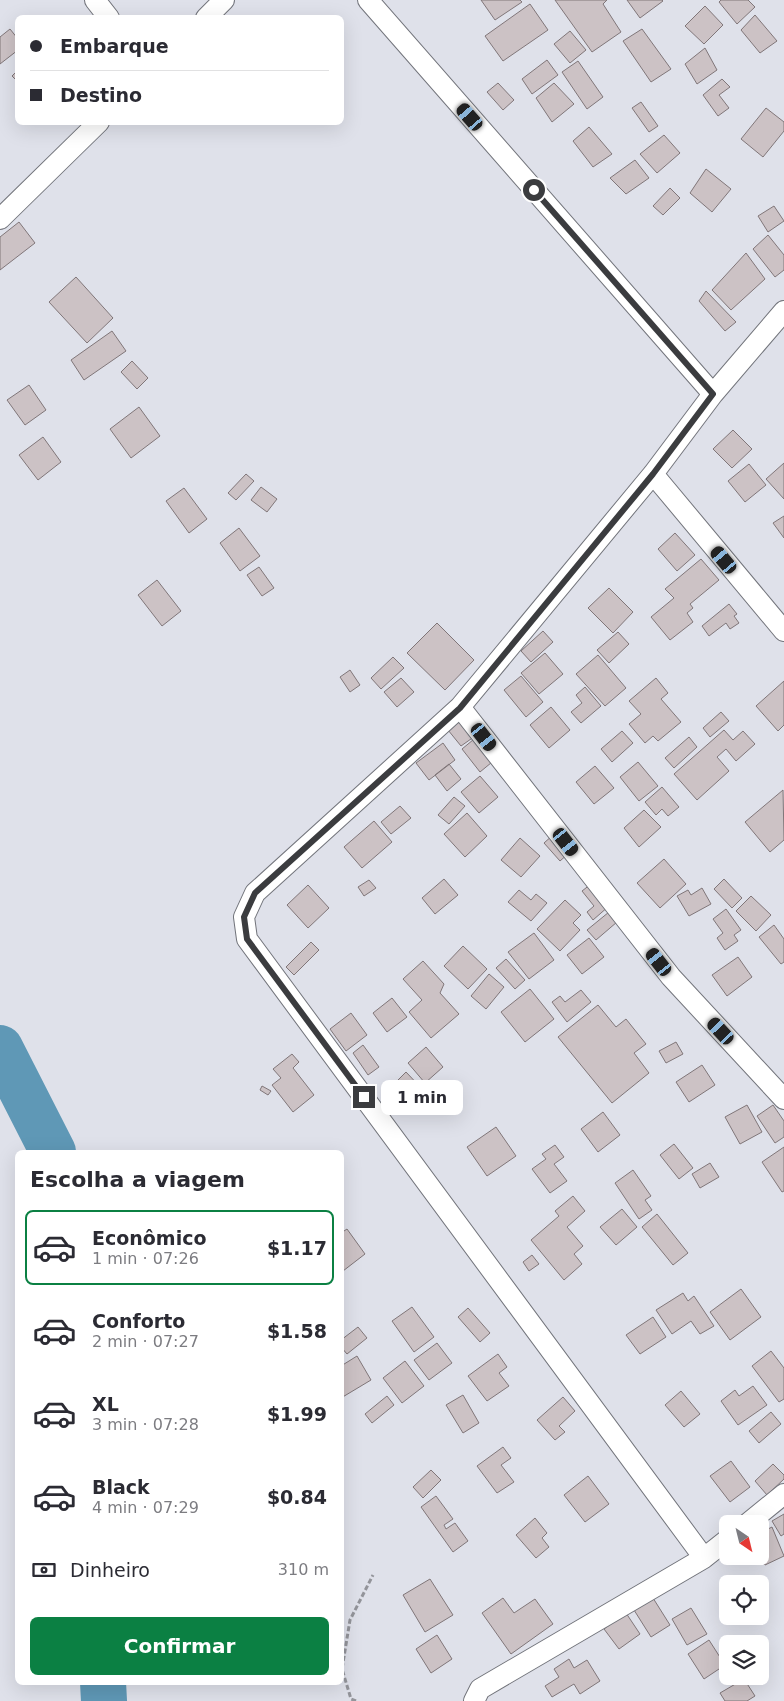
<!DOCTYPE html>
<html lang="pt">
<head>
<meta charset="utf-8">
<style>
  body { margin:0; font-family:"DejaVu Sans",sans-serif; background:#f2f2f3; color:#2b2b33; height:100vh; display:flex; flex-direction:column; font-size:19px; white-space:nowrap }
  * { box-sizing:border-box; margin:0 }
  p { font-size:16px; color:#7c7c81 }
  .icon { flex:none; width:28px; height:28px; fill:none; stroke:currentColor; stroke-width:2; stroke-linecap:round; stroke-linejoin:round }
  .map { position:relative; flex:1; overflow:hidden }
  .details { position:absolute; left:15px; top:1150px; width:329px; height:535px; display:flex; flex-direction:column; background:#fff; border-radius:8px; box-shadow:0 5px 20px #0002 }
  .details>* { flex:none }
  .guide { position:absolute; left:15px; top:15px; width:329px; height:110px; border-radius:8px; box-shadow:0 5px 20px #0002; display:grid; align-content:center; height:110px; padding:0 15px; background:#fff }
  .needle { width:32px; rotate:145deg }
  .tools { position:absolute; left:719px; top:1515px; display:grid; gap:10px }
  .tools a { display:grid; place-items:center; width:50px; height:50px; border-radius:8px; background:#fff; box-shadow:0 5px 20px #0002; font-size:25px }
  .end { position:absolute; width:22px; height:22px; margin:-11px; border:6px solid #3b3c3f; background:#fff; box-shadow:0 0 0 2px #fff }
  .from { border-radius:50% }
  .bubble { position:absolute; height:35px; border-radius:8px; background:#fff; box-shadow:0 5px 20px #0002; font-size:16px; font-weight:700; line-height:35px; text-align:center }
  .car { position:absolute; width:15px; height:30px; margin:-15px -8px; border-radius:6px; box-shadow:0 0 4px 1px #0007; background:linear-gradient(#222 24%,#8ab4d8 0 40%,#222 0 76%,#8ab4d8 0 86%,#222 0) }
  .guide b { display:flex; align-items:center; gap:18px; height:48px; font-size:19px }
  .guide b+b { border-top:1px solid #e1e1e2 }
  .guide i { width:12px; height:12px; background:#2b2b33 }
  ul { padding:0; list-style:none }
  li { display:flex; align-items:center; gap:15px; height:75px; margin:0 10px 8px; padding:0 5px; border:2px solid transparent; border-radius:8px }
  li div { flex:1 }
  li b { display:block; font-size:19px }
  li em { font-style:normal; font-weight:700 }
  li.active { border-color:#0b8043 }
  li>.icon { width:45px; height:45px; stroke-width:1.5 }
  h2 { padding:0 15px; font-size:22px; line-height:60px }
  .pay { display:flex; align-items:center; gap:12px; height:55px; padding:0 15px; font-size:19px }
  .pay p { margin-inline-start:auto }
  .cta { display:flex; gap:10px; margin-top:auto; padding:10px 15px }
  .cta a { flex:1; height:58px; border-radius:8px; background:#0b8043; color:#fff; font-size:20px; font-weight:700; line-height:58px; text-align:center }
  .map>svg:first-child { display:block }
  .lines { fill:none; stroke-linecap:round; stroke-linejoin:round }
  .river { stroke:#5f98b6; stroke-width:46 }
  .building { fill:#ccc2c5; stroke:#807679 }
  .minor-casing { stroke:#72747b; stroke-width:22 }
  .path { stroke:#93949a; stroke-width:3; stroke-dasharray:5 2.5; stroke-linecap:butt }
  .minor { stroke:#fff; stroke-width:20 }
  .route { stroke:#3b3c3f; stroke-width:6 }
</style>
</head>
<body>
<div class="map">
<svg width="784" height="1701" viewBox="0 0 784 1701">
  <rect width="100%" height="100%" fill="#dfe1ea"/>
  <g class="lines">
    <path class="river" d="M0,1048L53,1152
      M103,1682L104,1701"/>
  </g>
  <path class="building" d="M481,0H520L522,2L495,20Z
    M555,0H607L603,4L621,32L592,52Z
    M627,0H662L663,1L640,18Z
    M721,0H748L755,7L737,24L719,2Z
    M530,4L548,30L503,61L485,36Z
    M705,6L723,25L704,44L685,26Z
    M755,15L777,41L760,53L741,30Z
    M10,29L18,39V50L0,64V37Z
    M642,29L671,69L651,82L623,41Z
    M570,31L586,50L570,63L554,44Z
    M705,48L717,70L697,84L685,64Z
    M547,60L558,75L532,94L522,79Z
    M578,61L603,97L587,109L562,72Z
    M18,70V82L12,76Z
    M722,79L730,87L719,95L729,108L718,116L703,95Z
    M498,83L514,100L503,110L487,92Z
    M554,83L574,104L552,122L536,98Z
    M641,102L658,126L649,132L632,108Z
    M766,108L784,122V131L763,157L741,139Z
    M589,127L612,154L593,167L573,141Z
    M664,135L680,153L657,173L640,154Z
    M635,160L649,178L626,194L610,178Z
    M706,169L731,189L712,212L690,193Z
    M670,188L680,198L663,215L653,206Z
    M774,206L784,221L768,232L758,216Z
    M19,222L35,243L0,270V237Z
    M768,235L784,255V270L775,277L753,249Z
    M746,253L765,279L731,310L712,290Z
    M76,277L113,318L87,343L49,302Z
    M706,291L736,322L725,331L699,301Z
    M112,331L126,351L84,380L71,360Z
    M132,361L148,378L137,389L121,372Z
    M29,385L46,410L25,425L7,400Z
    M139,407L160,436L131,458L110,429Z
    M733,430L752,449L732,468L713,449Z
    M43,437L61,462L38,480L19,455Z
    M784,463V499L766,479Z
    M749,464L766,485L745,502L728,481Z
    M246,474L254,481L236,500L228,493Z
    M261,487L277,499L267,512L251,500Z
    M184,488L207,519L189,533L166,501Z
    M784,516V538L773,523Z
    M239,528L260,556L240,571L220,543Z
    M675,533L695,555L677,571L658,549Z
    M701,559L719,580L690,604L693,608L687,613L693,622L670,640L651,617L674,598L665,589Z
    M259,567L274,588L262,596L247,575Z
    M157,580L181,611L162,626L138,595Z
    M609,588L633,612L613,633L588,608Z
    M729,604L737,614L734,616L739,623L730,629L726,623L709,636L702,626Z
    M437,623L474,660L445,690L407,653Z
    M543,631L553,642L531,662L521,651Z
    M618,632L629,644L609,663L597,650Z
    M545,653L563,674L539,694L521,673Z
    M598,655L626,688L605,706L576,674Z
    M393,657L404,668L381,689L371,678Z
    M350,670L360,685L350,692L340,677Z
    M521,676L543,702L526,717L504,690Z
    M401,678L414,692L397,707L384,692Z
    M656,678L668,693L661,699L681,722L658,741L653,736L645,743L629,724L641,714L629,701Z
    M784,681V725L778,731L756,706Z
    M585,687L601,706L581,723L571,712L582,703L576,695Z
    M551,707L570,730L549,748L530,725Z
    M721,712L729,721L710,737L703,728Z
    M465,717L478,734L461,746L448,730Z
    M724,730L733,740L743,731L755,744L736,761L726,749L717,757L729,771L697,800L674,774Z
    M622,731L633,743L612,762L601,749Z
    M479,735L497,758L480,772L462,749Z
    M689,737L697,747L674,768L665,758Z
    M443,743L455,760L429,780L416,763Z
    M638,762L658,786L639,801L620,777Z
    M449,764L461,779L447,791L435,775Z
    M595,766L614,788L594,804L576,782Z
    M480,776L498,797L479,813L461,792Z
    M662,787L679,807L668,816L662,809L656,815L645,802Z
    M783,790L784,840L770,852L745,822Z
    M454,797L465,806L449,824L438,815Z
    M400,806L411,818L391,834L381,822Z
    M644,810L661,827L639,847L624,828Z
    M467,813L487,836L465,857L444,834Z
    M374,821L392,842L362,868L344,847Z
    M553,835L569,853L560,861L544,843Z
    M520,838L540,856L521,877L501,860Z
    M664,859L686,884L660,908L637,883Z
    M444,879L458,895L435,914L422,898Z
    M724,879L742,898L732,908L714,889Z
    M369,880L376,888L364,896L358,887Z
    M591,884L609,906L593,920L587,912L594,906L582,891Z
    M308,885L329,908L308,928L287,905Z
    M702,888L711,904L689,916L677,896L688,890L691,895Z
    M519,890L531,900L536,894L547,903L531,921L508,902Z
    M751,896L771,915L756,931L736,911Z
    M565,900L581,915L573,923L580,930L560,951L537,929Z
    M726,909L741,930L734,935L738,941L725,950L717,938L723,933L713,919Z
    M609,912L617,922L596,940L587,930Z
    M774,925L784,939V962L781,964L759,937Z
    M534,933L554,960L529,979L508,952Z
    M589,938L604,957L582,974L567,955Z
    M311,942L319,950L294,975L286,967Z
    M463,946L487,969L468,989L444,966Z
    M738,957L752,977L727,996L712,975Z
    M506,959L525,980L515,989L496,968Z
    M423,961L444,984L440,993L459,1014L431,1038L409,1012L422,1000L403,979Z
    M489,974L504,987L486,1009L471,996Z
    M530,989L554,1019L525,1042L501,1012Z
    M581,990L591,1002L567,1022L552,1002L560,996L565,1002Z
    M392,998L407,1017L387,1032L373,1013Z
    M598,1005L616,1027L626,1019L646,1044L634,1053L649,1073L612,1103L558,1037Z
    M351,1013L367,1035L346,1051L330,1029Z
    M676,1042L683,1054L666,1063L659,1051Z
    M363,1045L379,1067L368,1075L353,1053Z
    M426,1047L443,1067L425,1083L408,1063Z
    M292,1054L299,1062L293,1068L314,1095L293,1112L272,1085L281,1078L273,1069Z
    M702,1065L715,1085L689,1102L676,1082Z
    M406,1072L424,1091L399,1114L389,1103L397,1096L390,1088Z
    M262,1086L271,1091L268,1095L260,1090Z
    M747,1105L762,1132L740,1144L725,1117Z
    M773,1105L784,1121V1137L775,1143L757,1116Z
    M603,1112L620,1135L598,1152L581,1129Z
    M496,1127L516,1156L487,1176L467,1147Z
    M674,1144L693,1168L679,1179L660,1155Z
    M555,1145L564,1157L554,1164L567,1181L550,1193L532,1169L546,1159L542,1154Z
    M784,1147V1191L782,1192L762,1162Z
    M710,1163L719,1177L700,1188L692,1174Z
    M633,1170L651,1196L645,1200L652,1210L639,1219L615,1183Z
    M573,1196L585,1211L567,1227L583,1246L574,1254L582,1264L564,1280L531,1240L559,1216L555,1211Z
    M622,1209L637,1227L616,1245L600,1227Z
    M657,1214L688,1253L673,1265L642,1227Z
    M347,1229L365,1254L343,1271L341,1233Z
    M532,1255L539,1264L529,1271L523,1262Z
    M741,1289L761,1317L730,1340L710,1312Z
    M683,1293L688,1301L694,1296L714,1326L700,1334L691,1321L672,1334L656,1310Z
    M412,1307L434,1337L414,1352L392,1321Z
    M468,1308L490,1333L480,1342L458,1317Z
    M653,1317L666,1337L640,1354L626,1335Z
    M358,1327L367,1338L347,1354L341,1347V1340Z
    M437,1343L452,1363L429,1380L414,1360Z
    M771,1351L784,1368V1399L779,1402L752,1366Z
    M498,1354L507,1367L499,1373L509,1386L487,1401L468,1376Z
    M357,1356L371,1380L341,1398V1366Z
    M405,1361L424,1386L402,1403L383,1378Z
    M753,1386L767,1405L738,1425L721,1401L735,1390L739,1396Z
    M681,1391L700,1414L684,1427L665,1405Z
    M463,1395L479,1423L463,1433L446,1405Z
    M387,1396L394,1405L372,1423L365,1414Z
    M563,1397L575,1411L559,1426L565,1432L555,1440L537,1420Z
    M771,1412L781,1424L759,1443L749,1431Z
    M503,1447L511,1458L501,1465L514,1482L497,1493L477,1466Z
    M731,1461L750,1487L730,1502L710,1476Z
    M773,1464L784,1475V1479L767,1495L755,1481Z
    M431,1470L441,1480L423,1498L413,1487Z
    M588,1476L609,1504L585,1522L564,1495Z
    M436,1496L453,1519L444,1525L446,1529L455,1523L468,1541L453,1552L421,1507Z
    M784,1514V1534L781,1536L772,1521Z
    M535,1518L547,1533L542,1538L549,1547L536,1558L516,1535Z
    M772,1527L784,1556L765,1565L760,1554V1533Z
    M430,1579L453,1615L425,1632L403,1595Z
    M503,1598L514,1613L535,1599L553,1624L511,1654L482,1613Z
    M653,1598L670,1625L651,1637L634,1610Z
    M691,1608L707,1634L687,1645L672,1619Z
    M626,1613L640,1634L619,1649L604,1629Z
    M437,1635L452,1659L431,1673L416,1649Z
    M709,1640L725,1665L704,1679L688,1654Z
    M569,1659L574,1668L587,1660L600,1681L580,1694L574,1684L552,1697L545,1686L559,1677L554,1669Z
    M744,1679L755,1696L747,1701H725L720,1693Z"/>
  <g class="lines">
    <g class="minor-casing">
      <path id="minor" d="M95,0L109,18
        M368,0L713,394
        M206,18L224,0
        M0,219L99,122
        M653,474L784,631
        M460,707L671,977L784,1099
        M747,1524L784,1494
        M704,1558L247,939L244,917L255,893L460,707L653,474L713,394L784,311
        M474,1701L480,1689L704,1558L728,1539"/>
    </g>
    <path class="path" d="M356,1701L351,1699L342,1669L350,1620L373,1575"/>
    <use href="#minor" class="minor"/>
  </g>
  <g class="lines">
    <path class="route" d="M364,1097L247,939L244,917L255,893L460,708L653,474L713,394L534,190"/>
  </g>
</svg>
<div class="tools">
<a><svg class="needle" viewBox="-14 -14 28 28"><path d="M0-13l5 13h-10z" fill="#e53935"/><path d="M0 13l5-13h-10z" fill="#7c7c81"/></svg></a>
<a><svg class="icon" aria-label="locate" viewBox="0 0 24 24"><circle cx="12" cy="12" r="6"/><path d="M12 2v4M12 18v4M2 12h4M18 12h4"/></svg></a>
<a><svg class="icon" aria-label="layers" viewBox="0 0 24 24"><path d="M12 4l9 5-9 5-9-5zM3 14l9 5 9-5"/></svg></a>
</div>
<i class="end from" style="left:534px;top:190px"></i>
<i class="end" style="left:364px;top:1097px"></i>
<div class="bubble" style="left:381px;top:1080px;width:82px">1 min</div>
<i class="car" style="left:470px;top:117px;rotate:319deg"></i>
<i class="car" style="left:724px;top:560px;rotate:320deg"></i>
<i class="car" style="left:484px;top:737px;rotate:142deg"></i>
<i class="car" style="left:566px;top:842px;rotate:142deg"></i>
<i class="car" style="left:659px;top:962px;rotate:322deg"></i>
<i class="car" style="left:721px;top:1031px;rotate:317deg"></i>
<div class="guide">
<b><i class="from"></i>Embarque</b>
<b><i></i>Destino</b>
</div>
<section class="details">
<h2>Escolha a viagem</h2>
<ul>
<li class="active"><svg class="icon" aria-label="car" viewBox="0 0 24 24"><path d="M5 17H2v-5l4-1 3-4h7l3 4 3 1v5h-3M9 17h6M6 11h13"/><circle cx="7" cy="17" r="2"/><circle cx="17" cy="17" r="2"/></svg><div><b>Econômico</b><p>1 min · 07:26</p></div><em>$1.17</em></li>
<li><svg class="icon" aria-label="car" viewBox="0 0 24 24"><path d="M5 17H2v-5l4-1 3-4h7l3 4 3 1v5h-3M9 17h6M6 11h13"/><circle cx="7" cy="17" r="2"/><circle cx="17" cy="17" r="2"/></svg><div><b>Conforto</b><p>2 min · 07:27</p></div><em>$1.58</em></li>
<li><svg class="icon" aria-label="car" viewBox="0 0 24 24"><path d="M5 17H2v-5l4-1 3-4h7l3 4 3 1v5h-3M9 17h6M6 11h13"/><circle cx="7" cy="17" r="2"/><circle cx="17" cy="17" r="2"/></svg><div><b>XL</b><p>3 min · 07:28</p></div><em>$1.99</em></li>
<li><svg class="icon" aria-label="car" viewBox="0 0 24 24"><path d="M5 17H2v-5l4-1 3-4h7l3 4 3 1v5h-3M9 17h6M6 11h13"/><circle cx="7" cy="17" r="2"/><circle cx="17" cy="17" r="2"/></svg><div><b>Black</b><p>4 min · 07:29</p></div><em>$0.84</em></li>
</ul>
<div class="pay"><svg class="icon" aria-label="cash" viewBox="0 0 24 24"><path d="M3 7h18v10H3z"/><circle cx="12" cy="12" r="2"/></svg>Dinheiro<p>310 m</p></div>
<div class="cta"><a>Confirmar</a></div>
</section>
</div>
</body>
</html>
